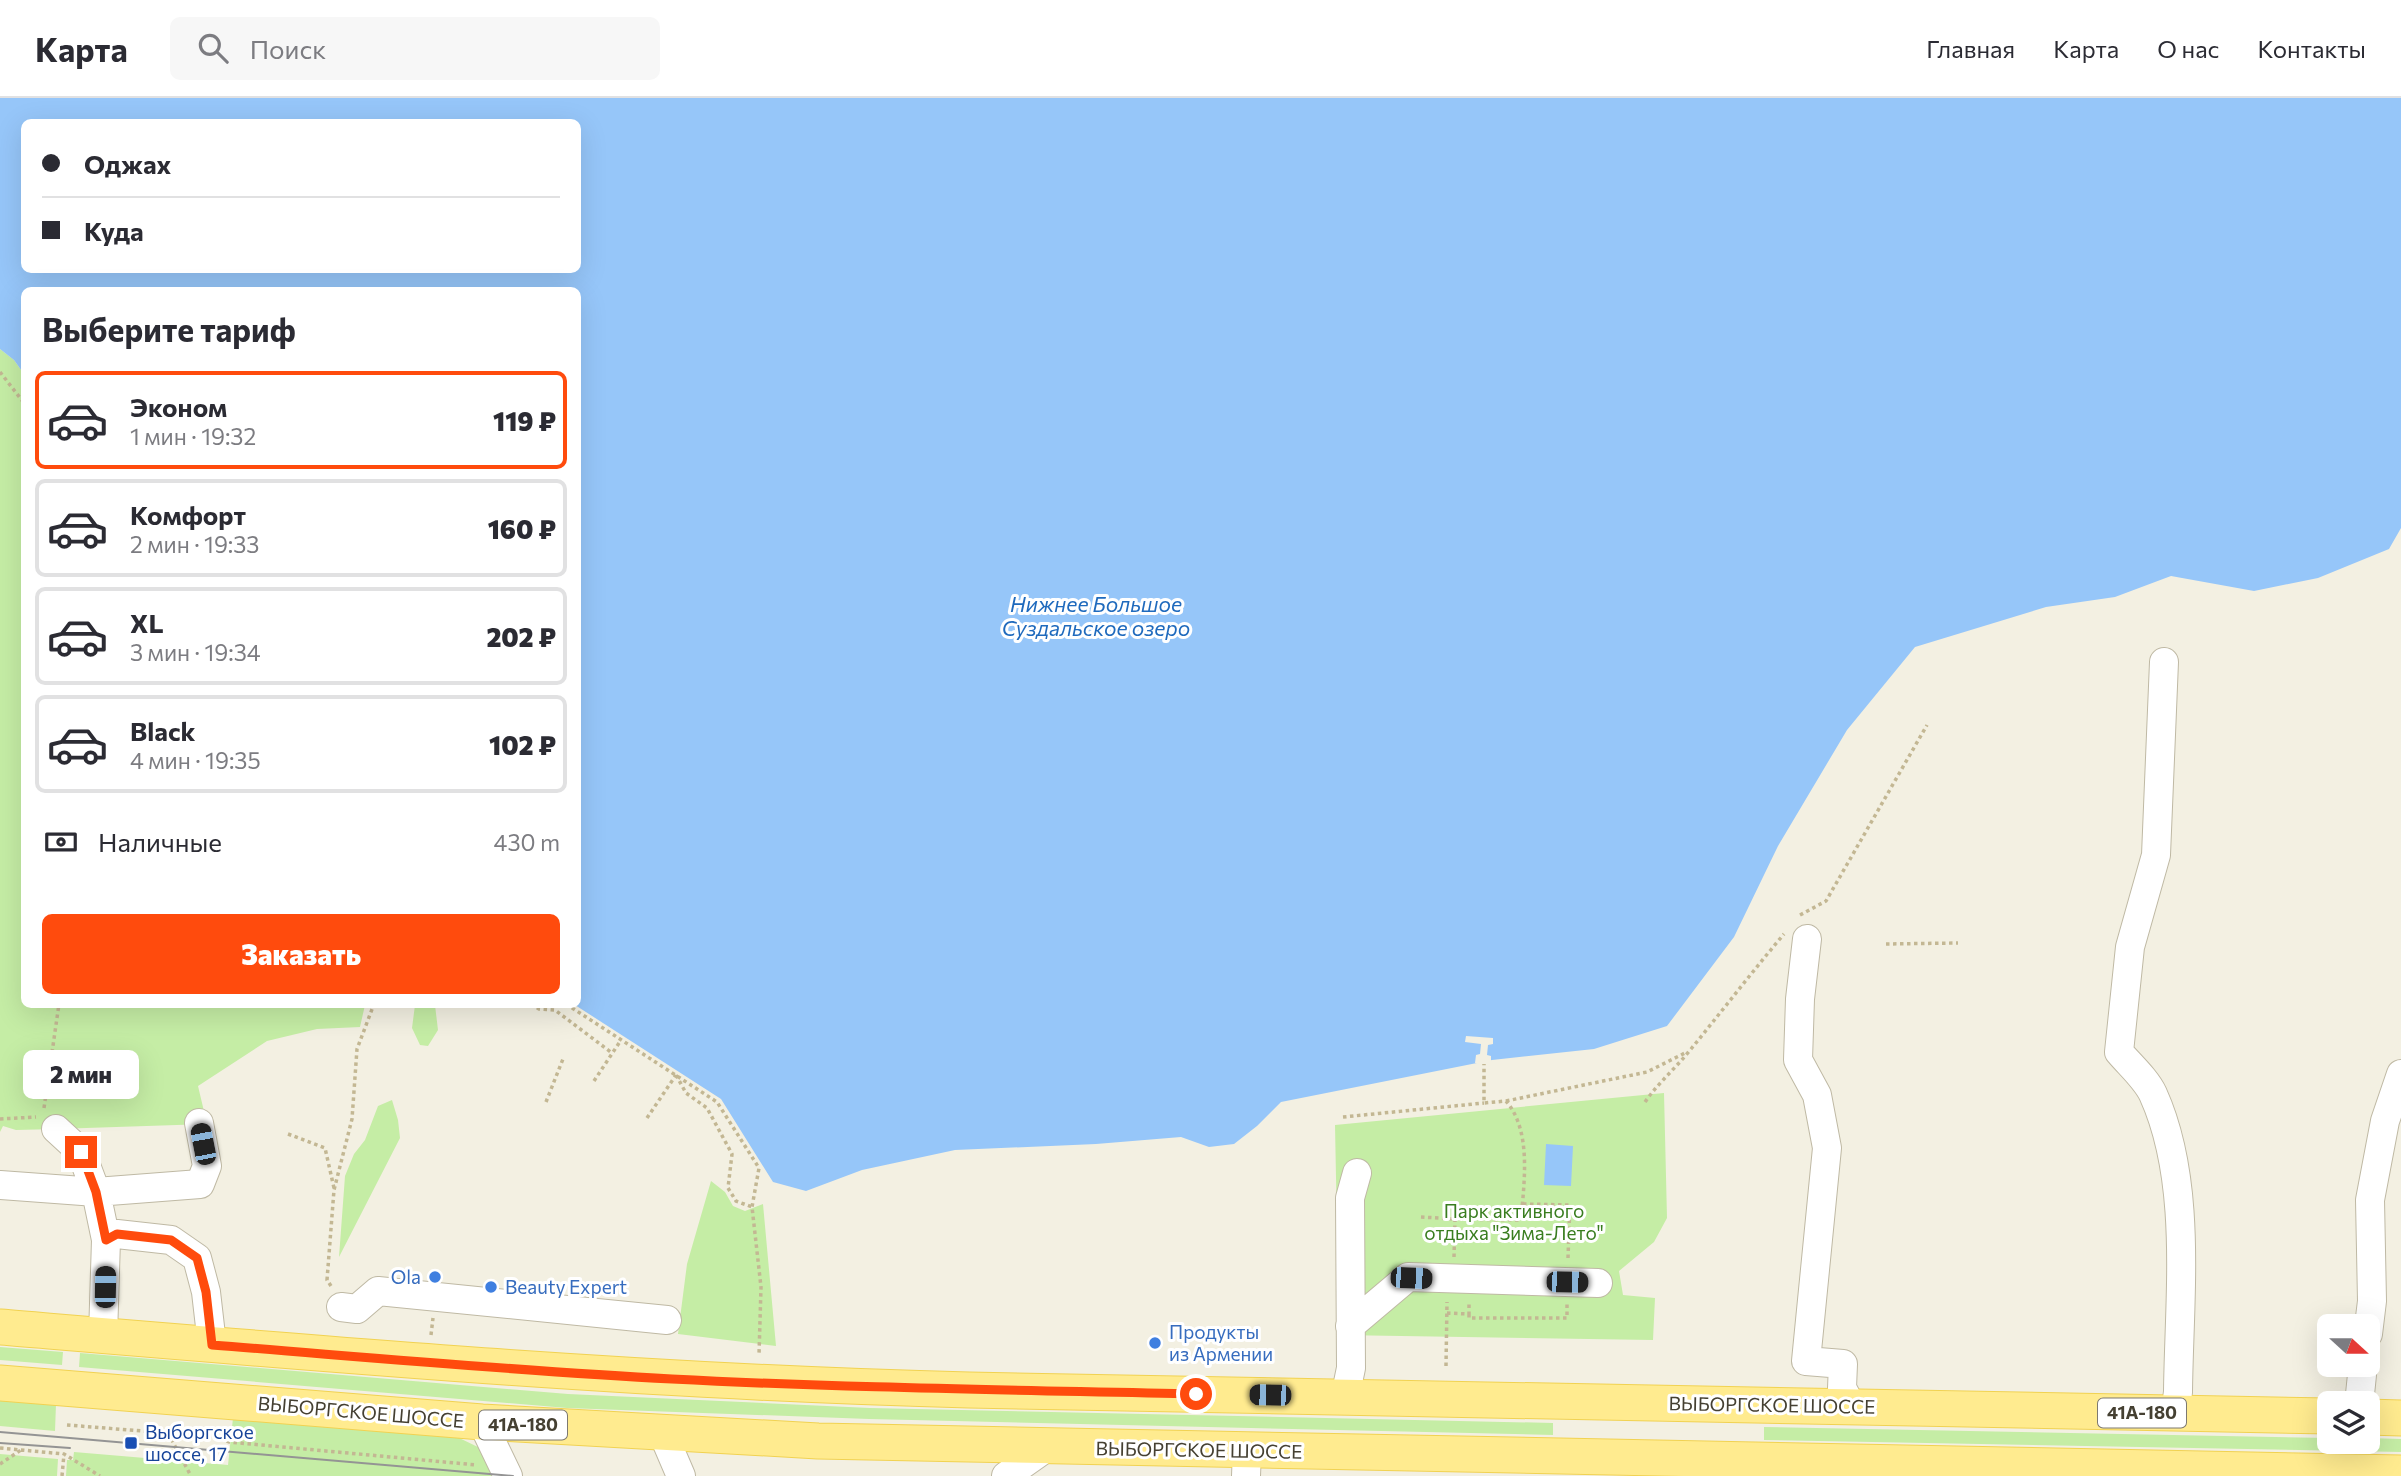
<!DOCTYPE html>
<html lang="ru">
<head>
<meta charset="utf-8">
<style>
  body { margin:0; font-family:Commissioner,sans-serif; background:#f7f7f7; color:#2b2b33; height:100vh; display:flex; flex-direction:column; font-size:26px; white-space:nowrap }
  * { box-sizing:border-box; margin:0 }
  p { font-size:23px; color:#7c7c81 }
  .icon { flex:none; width:38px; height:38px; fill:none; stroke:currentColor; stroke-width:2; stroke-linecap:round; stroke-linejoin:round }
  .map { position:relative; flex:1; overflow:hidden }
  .sheet { position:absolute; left:21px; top:189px; width:560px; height:721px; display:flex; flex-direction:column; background:#fff; border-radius:10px; box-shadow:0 7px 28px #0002 }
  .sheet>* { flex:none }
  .hud { position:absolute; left:21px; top:21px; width:560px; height:154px; border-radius:10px; box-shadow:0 7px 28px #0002; display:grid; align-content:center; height:154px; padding:0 21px; background:#fff }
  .needle { width:46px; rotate:111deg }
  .buttons { position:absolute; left:2317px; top:1216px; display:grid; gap:14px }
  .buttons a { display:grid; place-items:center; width:63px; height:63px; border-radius:10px; background:#fff; box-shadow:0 7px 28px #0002; font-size:35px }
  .end { position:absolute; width:32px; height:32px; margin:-16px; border:9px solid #ff4b0d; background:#fff; box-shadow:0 0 0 4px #fff }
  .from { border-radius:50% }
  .bubble { position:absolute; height:49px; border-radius:10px; background:#fff; box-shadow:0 7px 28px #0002; font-size:23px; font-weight:800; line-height:49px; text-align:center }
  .car { position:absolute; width:21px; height:42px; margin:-21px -10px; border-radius:9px; box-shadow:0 0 5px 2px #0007; background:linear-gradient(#222 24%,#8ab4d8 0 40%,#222 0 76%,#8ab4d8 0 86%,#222 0) }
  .hud b { display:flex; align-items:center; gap:24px; height:66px; font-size:26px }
  .hud b+b { border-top:2px solid #e1e1e2 }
  .hud i { width:18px; height:18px; background:#2b2b33 }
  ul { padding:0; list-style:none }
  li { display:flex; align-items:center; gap:21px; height:98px; margin:0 14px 10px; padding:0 7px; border:4px solid #e1e1e2; border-radius:10px }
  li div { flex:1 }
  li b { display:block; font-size:26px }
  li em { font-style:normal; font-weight:800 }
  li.selected { border-color:#ff4b0d }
  li>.icon { width:63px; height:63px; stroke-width:1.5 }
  h2 { padding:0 21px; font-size:32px; line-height:84px }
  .pay { display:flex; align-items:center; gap:18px; height:77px; padding:0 21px; font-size:26px }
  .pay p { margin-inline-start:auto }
  .button { display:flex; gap:14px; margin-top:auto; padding:14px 21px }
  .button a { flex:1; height:80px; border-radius:10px; background:#ff4b0d; color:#fff; font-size:28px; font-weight:800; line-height:80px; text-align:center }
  header { display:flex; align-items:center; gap:42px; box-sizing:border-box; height:98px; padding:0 35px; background:#fff; border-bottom:2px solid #e1e1e2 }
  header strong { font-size:33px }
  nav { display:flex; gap:38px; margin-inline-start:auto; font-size:24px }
  .search { width:490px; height:63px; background:#f7f7f7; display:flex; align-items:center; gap:18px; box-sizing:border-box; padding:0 24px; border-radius:10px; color:#7c7c81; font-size:26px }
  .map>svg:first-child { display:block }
  .green { fill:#c5eda5 }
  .water { fill:#96c6f9; fill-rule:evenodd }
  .pier { fill:#f3f0e2 }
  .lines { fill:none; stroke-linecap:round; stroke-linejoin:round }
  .minor-casing { stroke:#bfb9a4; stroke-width:30 }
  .major-casing { stroke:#f1d252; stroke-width:37 }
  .path { stroke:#c3b793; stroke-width:3.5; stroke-dasharray:3.5 3.5; stroke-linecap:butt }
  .minor { stroke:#fff; stroke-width:28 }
  .major { stroke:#ffeb8f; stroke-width:35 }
  .tram { stroke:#949494; stroke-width:2 }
  .route { stroke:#ff4b0d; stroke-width:9 }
  .shop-dot { fill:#3f7fe0; stroke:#fff; stroke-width:2.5 }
  .transit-dot { fill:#1a4fb4; stroke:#fff; stroke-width:2.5 }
  .labels { text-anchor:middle; stroke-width:6; stroke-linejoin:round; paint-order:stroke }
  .shield { fill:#fff; stroke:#7d7970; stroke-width:2 }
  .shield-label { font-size:18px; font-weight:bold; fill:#454032 }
  .park-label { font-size:19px; fill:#397d1f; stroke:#fff }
  .shop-label { font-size:19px; fill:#366cbe; stroke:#fff; text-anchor:start }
  .street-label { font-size:19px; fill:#454032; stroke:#fff }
  .transit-label { font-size:19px; fill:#164399; stroke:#fff; text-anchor:start }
  .water-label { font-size:21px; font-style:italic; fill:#1f6abd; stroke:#fff }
</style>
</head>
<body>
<header>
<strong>Карта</strong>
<div class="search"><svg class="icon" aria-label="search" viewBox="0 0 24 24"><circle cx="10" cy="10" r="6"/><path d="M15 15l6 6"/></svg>Поиск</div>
<nav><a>Главная</a><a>Карта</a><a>О нас</a><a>Контакты</a></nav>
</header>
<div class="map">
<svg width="2401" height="1378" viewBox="0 0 2401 1378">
  <rect width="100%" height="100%" fill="#f3f0e2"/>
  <path class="green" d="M0,251L14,262L24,276V906L365,907L360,929L317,931L267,943L198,988L207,1026L56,1031L16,1032L3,1028L0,1034Z
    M415,907H435L438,932L428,948L420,947L412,930Z
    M1664,995L1667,1120L1654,1144L1619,1173L1623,1197L1655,1200L1653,1242L1339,1237L1335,1027Z
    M392,1002L398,1022L400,1040L339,1159L345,1078L354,1056L365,1042L378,1008Z
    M711,1083L725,1094L733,1108L745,1113L763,1106L776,1248L678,1236L687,1166Z
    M0,1249L63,1254L62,1267L0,1262Z
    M80,1255L568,1296L870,1310L1553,1325V1337L869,1321L567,1310L79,1269Z
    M0,1302L56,1306L55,1333L0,1328Z
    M233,1320L451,1336L482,1351L497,1378H66L67,1362H73L74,1354L228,1367Z
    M1764,1329L2329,1340V1344H2368V1340L2401,1341V1354L1764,1342Z
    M0,1356L58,1361L57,1378H0Z"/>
  <path class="water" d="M0,0H2401V430L2389,451L2318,480L2254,493L2171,478L2115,499L2046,509L1915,549L1847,632L1778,748L1734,839L1667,928L1594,951L1492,962L1281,1004L1257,1028L1234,1046L1209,1049L1181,1039L1096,1046L955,1052L862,1072L806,1093L773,1084L721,1001L575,907L578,906V192H24V276L14,262L0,251ZM24,24H578V172H24Z
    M1546,1046L1573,1048L1571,1088L1544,1087Z"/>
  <path class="pier" d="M1466,938L1493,940V946L1488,947L1487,957L1491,958V966L1475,965L1476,957L1480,956L1481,946L1465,944Z"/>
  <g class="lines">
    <g class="minor-casing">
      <path id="minor" d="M2164,564L2156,757L2130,849L2119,954C2130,967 2146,981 2153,996C2193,1084 2179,1199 2178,1294L2175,1315
        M1807,841L1800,901L1798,962L1817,997L1827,1050L1806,1263L1843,1266L1842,1290L1852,1309
        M56,1031L81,1054L96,1094L106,1142
        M0,1087L96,1094L200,1086L207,1068L199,1025
        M341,1209L357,1211L378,1193L667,1222
        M1350,1228L1408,1179L1598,1185
        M2368,1236L2372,1203L2370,1102L2385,1023L2401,976
        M103,1238L106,1142L117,1136L171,1142L197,1160L206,1194L212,1246
        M1345,1299L1351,1270L1350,1100L1357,1075
        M2359,1306L2363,1267
        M482,1324L508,1378
        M663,1336L681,1378
        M1006,1378L1047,1349
        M1246,1378L1247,1353"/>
    </g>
    <g class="major-casing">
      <path id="major" d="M0,1229C323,1256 645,1284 969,1292L2329,1318
        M0,1285L482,1324L818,1343L2401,1375
        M2368,1319L2401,1320"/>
    </g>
    <path class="path" d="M0,274L24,305
      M1800,817L1826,803L1927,627
      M1886,846L1958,845
      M531,906L539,911L555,912L612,955
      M566,906L717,1004L759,1070L752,1109
      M676,977L686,995L707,1010L732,1056L728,1090L736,1103L752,1109L761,1189L759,1257
      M594,983L621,942
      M1506,1003L1647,974L1685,955
      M546,1004L563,961
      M1645,1004C1659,984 1676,970 1691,951C1722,913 1752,874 1784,836
      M44,1010L59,906
      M1343,1019L1484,1005
      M647,1020L676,977
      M0,1021L36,1019
      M288,1036L325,1050L334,1090
      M1523,1106L1570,1107
      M1421,1119L1455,1121
      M1454,1159L1455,1121L1521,1122C1524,1085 1532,1033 1506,1003L1484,1005V966
      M1568,1160L1570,1104
      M331,1188L327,1182L334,1092L352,1021L357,951L374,906
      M1447,1215L1469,1216V1205
      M1469,1216V1220H1567V1206
      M431,1237L433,1220
      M1446,1268L1447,1204
      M67,1327L217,1339L229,1344L477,1367
      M168,1335L191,1378
      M0,1350L64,1356L100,1378
      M0,1366L21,1352
      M62,1378L64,1356"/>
    <use href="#minor" class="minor"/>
    <use href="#major" class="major"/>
    <path class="tram" d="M0,1334L513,1378
      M0,1345L70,1350"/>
  </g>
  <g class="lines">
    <path class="route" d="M81,1054L96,1094L106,1142L117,1136L171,1142L197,1160L206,1194L212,1247C365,1259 518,1273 672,1281C847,1290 1021,1292 1196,1296"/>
  </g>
  <g class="shop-dot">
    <circle cx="435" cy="1179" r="7"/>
    <circle cx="491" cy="1189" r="7"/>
    <circle cx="1155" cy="1245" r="7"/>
  </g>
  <rect class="transit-dot" x="124" y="1338" width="14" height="14" rx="3.5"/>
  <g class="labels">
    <g class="shield">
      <rect x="2098" y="1300.5" width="88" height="29" rx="5"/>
      <rect x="479" y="1312.5" width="88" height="29" rx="5"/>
    </g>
    <g class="shield-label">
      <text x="2142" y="1321">41А-180</text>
      <text x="523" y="1333">41А-180</text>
    </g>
    <g class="park-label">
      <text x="1514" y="1120">Парк активного<tspan x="1514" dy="22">отдыха "Зима-Лето"</tspan></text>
    </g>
    <g class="shop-label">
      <text x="421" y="1186" text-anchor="end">Ola</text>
      <text x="505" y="1196">Beauty Expert</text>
      <text x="1169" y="1241">Продукты<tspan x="1169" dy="22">из Армении</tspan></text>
    </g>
    <g class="street-label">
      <text transform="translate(1772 1307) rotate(1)" y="7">ВЫБОРГСКОЕ ШОССЕ</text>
      <text transform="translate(361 1314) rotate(5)" y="7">ВЫБОРГСКОЕ ШОССЕ</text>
      <text transform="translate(1199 1352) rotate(1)" y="7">ВЫБОРГСКОЕ ШОССЕ</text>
    </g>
    <g class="transit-label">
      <text x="145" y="1341">Выборгское<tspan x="145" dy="22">шоссе, 17</tspan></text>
    </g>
    <g class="water-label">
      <text x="1096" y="514">Нижнее Большое<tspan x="1096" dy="24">Суздальское озеро</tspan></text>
    </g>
  </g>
</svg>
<div class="buttons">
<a><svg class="needle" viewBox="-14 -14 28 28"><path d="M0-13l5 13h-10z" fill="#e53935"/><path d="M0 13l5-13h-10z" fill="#7c7c81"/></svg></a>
<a><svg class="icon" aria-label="layers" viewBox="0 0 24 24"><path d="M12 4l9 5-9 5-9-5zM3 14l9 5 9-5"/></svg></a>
</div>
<i class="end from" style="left:1196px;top:1296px"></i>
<i class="end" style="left:81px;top:1054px"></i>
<div class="bubble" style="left:23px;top:952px;width:116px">2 мин</div>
<i class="car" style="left:203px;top:1046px;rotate:349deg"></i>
<i class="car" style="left:1411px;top:1180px;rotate:92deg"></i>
<i class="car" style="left:1567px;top:1184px;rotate:91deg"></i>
<i class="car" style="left:105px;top:1189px;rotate:1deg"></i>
<i class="car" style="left:1270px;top:1297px;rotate:271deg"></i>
<div class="hud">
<b><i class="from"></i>Оджах</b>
<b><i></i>Куда</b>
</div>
<section class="sheet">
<h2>Выберите тариф</h2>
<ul>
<li class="selected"><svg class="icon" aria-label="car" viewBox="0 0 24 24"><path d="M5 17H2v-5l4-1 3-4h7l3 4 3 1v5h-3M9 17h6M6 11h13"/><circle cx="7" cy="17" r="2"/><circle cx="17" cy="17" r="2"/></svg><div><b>Эконом</b><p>1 мин · 19:32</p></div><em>119 ₽</em></li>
<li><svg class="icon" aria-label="car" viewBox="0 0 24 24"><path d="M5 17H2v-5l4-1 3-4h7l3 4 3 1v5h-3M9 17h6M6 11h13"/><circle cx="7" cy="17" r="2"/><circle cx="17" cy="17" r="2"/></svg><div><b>Комфорт</b><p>2 мин · 19:33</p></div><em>160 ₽</em></li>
<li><svg class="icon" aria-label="car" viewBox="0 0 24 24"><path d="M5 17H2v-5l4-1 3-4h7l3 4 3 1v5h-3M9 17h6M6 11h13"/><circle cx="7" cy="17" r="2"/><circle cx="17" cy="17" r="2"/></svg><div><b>XL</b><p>3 мин · 19:34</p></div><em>202 ₽</em></li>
<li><svg class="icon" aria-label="car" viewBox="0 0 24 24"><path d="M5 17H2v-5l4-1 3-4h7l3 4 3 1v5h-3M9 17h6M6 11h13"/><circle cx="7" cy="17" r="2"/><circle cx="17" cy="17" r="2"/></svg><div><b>Black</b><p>4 мин · 19:35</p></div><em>102 ₽</em></li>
</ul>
<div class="pay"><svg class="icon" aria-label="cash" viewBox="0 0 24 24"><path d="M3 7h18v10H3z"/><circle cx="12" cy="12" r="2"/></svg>Наличные<p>430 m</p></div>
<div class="button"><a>Заказать</a></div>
</section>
</div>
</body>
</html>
